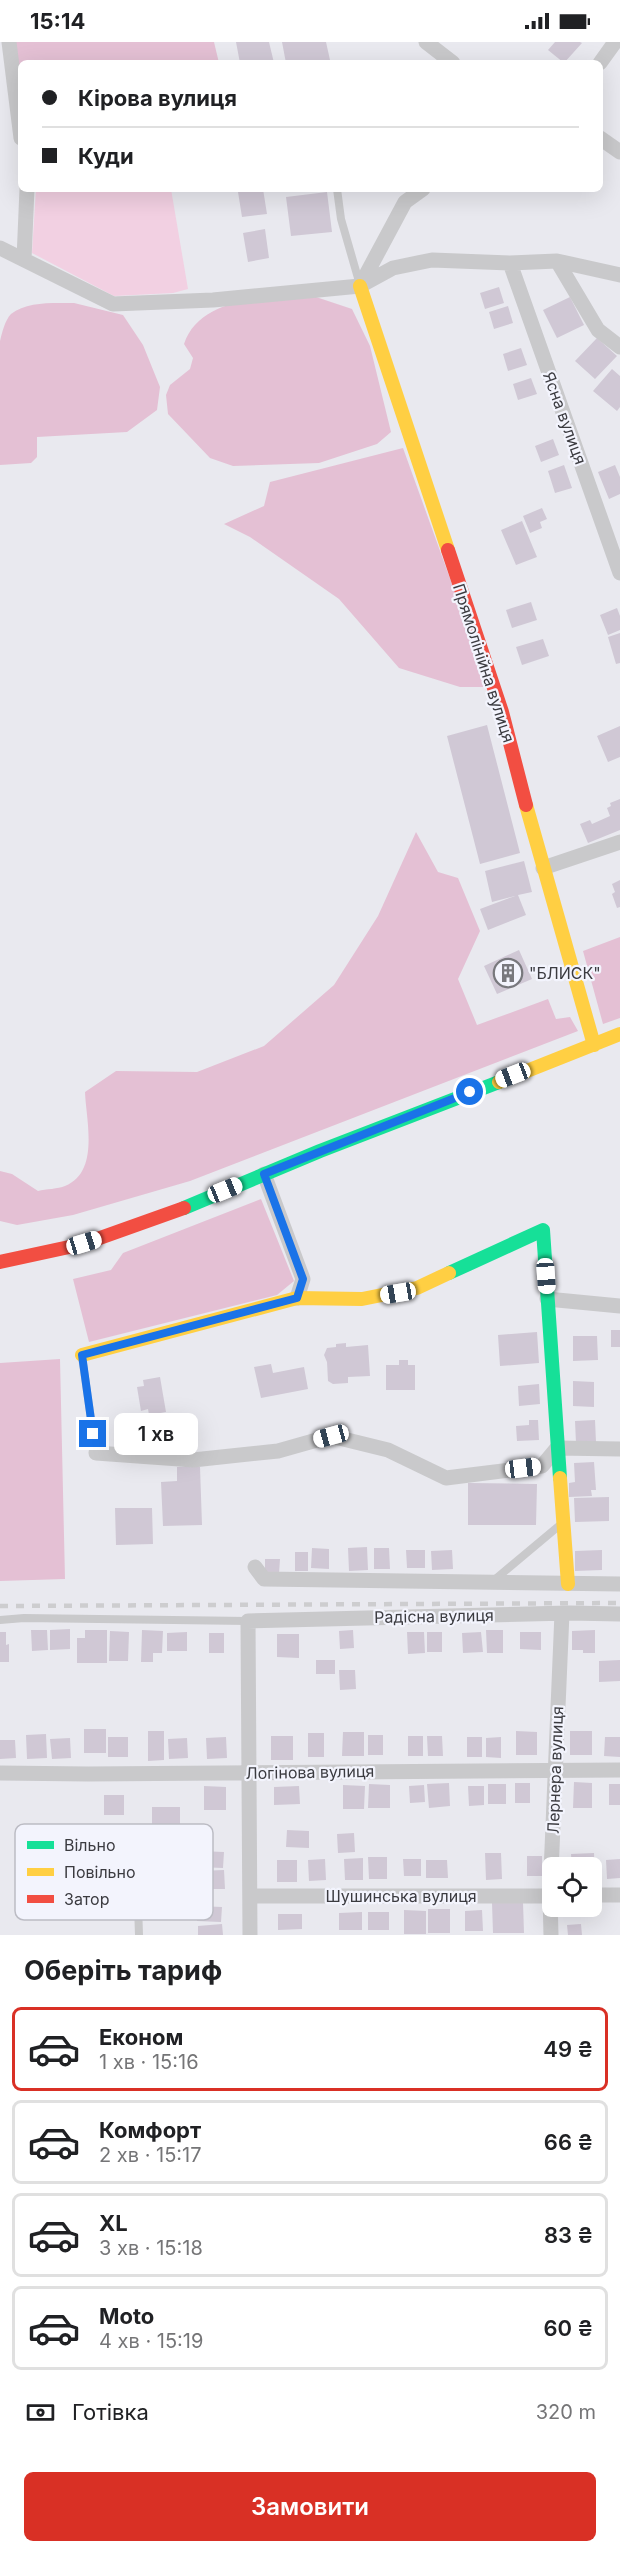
<!DOCTYPE html>
<html lang="uk">
<head>
<meta charset="utf-8">
<style>
  body { margin:0; font-family:Inter,sans-serif; background:#f6f6f6; color:#202124; height:100vh; display:flex; flex-direction:column; font-size:22px; white-space:nowrap }
  * { box-sizing:border-box; margin:0 }
  p { font-size:20px; color:#757577 }
  .icon { flex:none; width:33px; height:33px; fill:none; stroke:currentColor; stroke-width:2; stroke-linecap:round; stroke-linejoin:round }
  .map { position:relative; height:1893px; overflow:hidden }
  .drawer { display:flex; flex-direction:column; background:#fff; flex:1 }
  .drawer>* { flex:none }
  .banner { position:absolute; left:18px; top:18px; width:585px; height:132px; border-radius:9px; box-shadow:0 6px 24px #0002; display:grid; align-content:center; height:132px; padding:0 24px; background:#fff }
  .tools { position:absolute; left:542px; top:1815px; display:grid; gap:12px }
  .tools a { display:grid; place-items:center; width:60px; height:60px; border-radius:9px; background:#fff; box-shadow:0 6px 24px #0002; font-size:30px }
  .end { position:absolute; width:27px; height:27px; margin:-14px; border:8px solid #1a73e8; background:#fff; box-shadow:0 0 0 3px #fff }
  .from { border-radius:50% }
  .bubble { position:absolute; height:42px; border-radius:9px; background:#fff; box-shadow:0 6px 24px #0002; font-size:20px; font-weight:600; line-height:42px; text-align:center }
  .car { position:absolute; width:18px; height:36px; margin:-18px -9px; border-radius:8px; box-shadow:0 0 4px 2px #0007; background:linear-gradient(#fff 24%,#345 0 40%,#fff 0 76%,#345 0 86%,#fff 0) }
  .banner b { display:flex; align-items:center; gap:21px; height:57px; font-size:22px }
  .banner b+b { border-top:2px solid #e0e0e0 }
  .banner i { width:15px; height:15px; background:#202124 }
  ul { padding:0; list-style:none }
  li { display:flex; align-items:center; gap:18px; height:84px; margin:0 12px 9px; padding:0 12px; border:3px solid #e0e0e0; border-radius:9px }
  li div { flex:1 }
  li b { display:block; font-size:22px }
  li em { font-style:normal; font-weight:600 }
  li.selected { border-color:#d93025 }
  li>.icon { width:54px; height:54px; stroke-width:1.5 }
  h2 { padding:0 24px; font-size:27px; line-height:72px }
  .pay { display:flex; align-items:center; gap:15px; height:66px; padding:0 24px; font-size:22px }
  .pay p { margin-inline-start:auto }
  .button { display:flex; gap:12px; margin-top:auto; padding:12px 24px }
  .button a { flex:1; height:69px; border-radius:9px; background:#d93025; color:#fff; font-size:24px; font-weight:600; line-height:69px; text-align:center }
  .status { display:flex; justify-content:space-between; align-items:center; height:42px; padding:0 30px; background:#fff; direction:ltr }
  .status svg { height:16px; fill:currentColor }
  .map>svg:first-child { display:block }
  .green { fill:#f2d0e2 }
  .forest { fill:#e4c0d4 }
  .building { fill:#d0c8d5 }
  .lines { fill:none; stroke-linecap:round; stroke-linejoin:round }
  .lane { stroke:#c9c9cb; stroke-width:8 }
  .street { stroke:#c9c9cb; stroke-width:15 }
  .fast { stroke:#16e098; stroke-width:14 }
  .slow { stroke:#ffcf43; stroke-width:14 }
  .jam { stroke:#f24e42; stroke-width:14 }
  .rail { stroke:#cdcdcf; stroke-width:4.5; stroke-dasharray:8 8; stroke-linecap:butt }
  .route { stroke:#1a73e8; stroke-width:8 }
  .labels { text-anchor:middle; stroke-width:4.5; stroke-linejoin:round; paint-order:stroke }
  .street-label { font-size:16px; fill:#3b3b40; stroke:#f3f4fd }
  .poi-label { font-size:16px; fill:#3b3b40; stroke:#f3f4fd; text-anchor:start }
  .key { fill:#f3f4fd; stroke:#bcbcc4; stroke-width:1.5 }
  .key-label { font-size:16px; fill:#3b3b40 }
</style>
</head>
<body>
<div class="status"><b>15:14</b><svg viewBox="0 0 49 12"><path d="M0 12V9h3v3zM5 12V6h3v6zM10 12V3h3v9zM15 12V0h3v12zM26 1h20v11H26zM47 4h2v5h-2z"/></svg></div>
<div class="map">
<svg width="620" height="1893" viewBox="0 0 620 1893">
  <rect width="100%" height="100%" fill="#e9e9ef"/>
  <path class="green" d="M36,147H171L188,247L173,251L114,254L32,211Z"/>
  <path class="forest" d="M15,0H214L219,21H21V48Z
    M304,251L352,267L370,304L391,390L377,402L319,421L233,424L210,416L168,372L166,353L170,343L190,327L193,316L184,302C200,255 263,257 304,251Z
    M74,261L123,273L143,303L160,345L157,368L127,390L37,395V415L31,421L0,423V299C2,291 5,278 11,272C27,259 54,261 74,261Z
    M403,406L489,645H460L399,626L339,557L250,495L224,482L264,464L270,440Z
    M416,790L438,830L458,836L480,889L458,937L477,983L548,957L556,977L570,975L578,989L190,1139L73,1173L17,1183L0,1179V1129L12,1132L38,1149C46,1147 58,1147 65,1144C100,1130 86,1078 85,1050L116,1029L197,1030L264,1004L334,943L378,874Z
    M620,895V976L603,982L583,909Z
    M261,1157L294,1239L277,1253L89,1300L73,1237L111,1228L123,1211Z
    M60,1317L65,1537L0,1539V1321Z"/>
  <path class="building" d="M236,0H269L274,21H240Z
    M282,0H326L330,18L313,21H286Z
    M555,0H580L582,1L564,21L548,8Z
    M263,147L267,172L242,175L238,150Z
    M327,150L332,190L291,194L286,155Z
    M265,187L269,216L248,220L243,191Z
    M499,245L504,261L485,267L480,251Z
    M570,255L584,283L557,296L543,268Z
    M508,264L513,281L494,287L489,270Z
    M597,296L617,314L595,337L575,319Z
    M521,306L527,323L508,329L503,312Z
    M612,327L620,334V365L617,369L593,349Z
    M531,336L537,352L518,358L513,342Z
    M553,397L559,413L541,420L535,404Z
    M564,423L572,446L555,451L548,429Z
    M615,423L620,435V452L609,457L598,430Z
    M542,466L547,477L540,480L542,486L530,491L523,474Z
    M522,479L537,515L516,523L501,488Z
    M531,560L537,578L512,586L506,568Z
    M617,566L620,574V588L608,593L600,573Z
    M620,591V621L616,622L608,595Z
    M543,597L549,614L522,623L516,605Z
    M487,683L520,811L480,822L447,694Z
    M620,684V715L608,720L597,694Z
    M620,757V788L588,801L580,782L590,778L592,782L610,774L607,766L611,764L610,761Z
    M524,819L532,850L518,853L526,873L488,888L480,867L515,854L492,860L485,829Z
    M620,838V865L617,866L612,852L615,850L612,842Z
    M519,908L532,937L497,952L484,924Z
    M611,1288H620V1305H611Z
    M537,1290L539,1321L500,1324L498,1293Z
    M573,1294H597L598,1318L573,1319Z
    M346,1301V1305L368,1303L370,1334L348,1335V1341L333,1342L328,1339L327,1320L324,1313L327,1306L336,1305V1302Z
    M399,1318H408V1323H415V1348H386V1323H399Z
    M271,1322L273,1331L304,1325L308,1347L261,1356L254,1325Z
    M160,1335L166,1370L149,1373L148,1367L141,1369L137,1345L144,1344L143,1338Z
    M573,1339L594,1340V1365L573,1364Z
    M539,1342L540,1362L519,1364L518,1344Z
    M159,1378L163,1396L136,1402L132,1384Z
    M529,1378H538L539,1398L517,1399L516,1384L529,1383Z
    M595,1378L596,1400L576,1401L575,1379Z
    M594,1420L596,1448H591L592,1454L569,1455V1441L575,1440L574,1421Z
    M177,1425H200L202,1483L163,1484L161,1440L177,1439Z
    M468,1441L537,1442L536,1483H468Z
    M609,1455V1479L575,1480L574,1456Z
    M115,1466H152L153,1502L116,1503Z
    M367,1505L368,1528L349,1529L348,1506Z
    M312,1506L329,1507V1527L311,1526Z
    M374,1506H389L390,1527H374Z
    M406,1508H425V1526H407Z
    M452,1508L453,1527L432,1528L431,1509Z
    M602,1508V1528L575,1529V1509Z
    M295,1510H308V1529H295Z
    M265,1517H280L279,1532H265Z
    M70,1587V1607L50,1608V1588Z
    M31,1588H47L48,1608L32,1609Z
    M85,1588H107V1621H77V1596H85Z
    M142,1588L163,1589L162,1611H153V1620H141Z
    M353,1588L354,1606L340,1607L339,1589Z
    M486,1588H503V1611H487Z
    M595,1588V1611H583V1608H572V1589Z
    M110,1589L129,1590L128,1619H109Z
    M0,1590H6V1603L9,1602V1620H0Z
    M187,1590V1609H167V1591Z
    M407,1590H424L425,1611L408,1612Z
    M427,1590H442V1610H427Z
    M481,1590L483,1610L463,1611L462,1591Z
    M520,1590H541V1608L520,1607Z
    M209,1591H224V1611H209Z
    M277,1592H299V1616L277,1615Z
    M316,1618H335V1632H316Z
    M620,1618V1639L599,1640V1619Z
    M339,1628H355L356,1647L340,1648Z
    M84,1687H106V1711H84Z
    M148,1689H164V1718L148,1719Z
    M516,1689L537,1690V1713H516Z
    M570,1689H592V1713H570Z
    M343,1690H364V1714H342Z
    M308,1691H324V1715H308Z
    M46,1692L47,1716L27,1717L26,1693Z
    M368,1693H383V1713H368Z
    M271,1694H293V1718H271Z
    M408,1694H423V1714H408Z
    M427,1694H442L443,1714H428Z
    M108,1695H128V1715H108Z
    M226,1695L227,1716L207,1717L206,1696Z
    M467,1695H482V1715H467Z
    M501,1695V1716L486,1715V1696Z
    M605,1695H620V1715L604,1714Z
    M70,1696L71,1716L52,1717L50,1697Z
    M187,1696L188,1716L169,1717L168,1697Z
    M0,1698H15L16,1716L0,1717Z
    M574,1740L592,1741V1766H573Z
    M449,1741L450,1764L429,1766L427,1742Z
    M515,1741H530V1761H515Z
    M369,1742L390,1743V1766H368Z
    M488,1742H506V1762H488Z
    M609,1742H620V1763H609Z
    M343,1743L365,1744L364,1767H343Z
    M424,1743L425,1760L410,1761L409,1744Z
    M204,1744L226,1745V1768H204Z
    M299,1744L300,1762L274,1763V1745Z
    M468,1744H484V1763L469,1764Z
    M104,1753H124V1773H104Z
    M152,1765H180V1795L152,1794Z
    M287,1788L309,1789V1806L286,1805Z
    M354,1791L355,1810L338,1811L337,1792Z
    M199,1809L224,1810L223,1826L199,1825Z
    M485,1811H501L502,1837L486,1838Z
    M594,1811L595,1837H591V1826H572L571,1812Z
    M527,1814H542V1834H527Z
    M368,1815H387V1837H369Z
    M363,1816V1838H345L344,1817Z
    M325,1817L326,1838L309,1839L308,1818Z
    M403,1817H421V1834H404Z
    M620,1817V1836L607,1837L606,1818Z
    M277,1818H297V1840H277Z
    M426,1818H447L448,1836H426Z
    M224,1828L225,1847H201L200,1829Z
    M523,1860L524,1891H493L492,1861Z
    M198,1864L222,1865L221,1880L197,1879Z
    M428,1867H450V1891H428Z
    M404,1868L426,1869V1892H404Z
    M482,1868L483,1889H465V1869Z
    M362,1870V1888H339V1871Z
    M368,1870H389V1888H368Z
    M278,1872H302V1887L278,1888Z
    M222,1882L223,1893H198V1884Z
    M581,1882L582,1893H568L567,1883Z"/>
  <g class="lines">
    <path class="lane" d="M337,147L341,177L360,243
      M82,1315L96,1411
      M493,1539L560,1483
      M0,1578L24,1576L248,1579
      M138,1863L139,1893"/>
    <path class="street" d="M9,0L21,96
      M426,0L453,21
      M600,21L615,0
      M600,96L620,110
      M0,206L113,262L213,258L360,244L393,226L432,218L510,221L557,219L620,233
      M24,217L27,147
      M557,219L598,288L620,305
      M510,221L620,531
      M360,244L405,160L423,147
      M543,826L620,800
      M264,1132L303,1237L297,1256
      M547,1257L620,1264
      M96,1411L193,1418L278,1409L331,1394L388,1408L446,1436L542,1424L557,1406L620,1407
      M255,1525L264,1537L620,1542
      M0,1731L88,1732L620,1728
      M591,1853H620
      M250,1854H552
      M250,1893L248,1579L569,1571L620,1572
      M551,1893L550,1854L562,1571H569"/>
    <path class="fast" d="M184,1166L320,1109L499,1040
      M449,1231L543,1188L560,1436"/>
    <path class="slow" d="M360,244L448,508
      M526,763L594,1003
      M499,1040L620,992
      M82,1313L297,1256L362,1257L417,1246L449,1231
      M560,1436L568,1542"/>
    <path class="jam" d="M448,508L502,670L526,763
      M0,1220L83,1202L184,1166"/>
    <path class="rail" d="M0,1564L620,1561"/>
  </g>
  <g class="lines">
    <path class="route" d="M93,1392L82,1313L297,1256L303,1237L264,1132L470,1050"/>
  </g>
  <defs>
    <g id="building-ring" transform="scale(1.5)"><circle r="9.5" fill="#f3f4fd" stroke="#78787d" stroke-width="1.5"/><path d="M-4-6H4V6H1V3H-1V6H-4ZM-2.5-4.3h1.7v1.8h-1.7ZM.8-4.3h1.7v1.8H.8ZM-2.5-1h1.7V.8h-1.7ZM.8-1h1.7V.8H.8Z" fill="#78787d"/></g>
  </defs>
  <g fill-rule="evenodd">
    <use href="#building-ring" x="508" y="931"/>
  </g>
  <g class="labels">
    <g class="street-label">
      <text transform="translate(565 376) rotate(70)" y="6">Ясна вулиця</text>
      <text transform="translate(484 621) rotate(72)" y="6">Прямолінійна вулиця</text>
      <text transform="translate(434 1574) rotate(-1)" y="6">Радісна вулиця</text>
      <text transform="translate(555 1728) rotate(-88)" y="6">Лернера вулиця</text>
      <text transform="translate(310 1730) rotate(-1)" y="6">Логінова вулиця</text>
      <text x="401" y="1860">Шушинська вулиця</text>
    </g>
    <g class="poi-label">
      <text x="529" y="937">"БЛИСК"</text>
    </g>
  </g>
  <rect x="15" y="1782" width="198" height="96" rx="9" class="key"/>
  <rect x="27" y="1799" width="27" height="8" fill="#16e098"/>
  <rect x="27" y="1826" width="27" height="8" fill="#ffcf43"/>
  <rect x="27" y="1853" width="27" height="8" fill="#f24e42"/>
  <g class="key-label">
    <text x="64" y="1809">Вільно</text>
    <text x="64" y="1836">Повільно</text>
    <text x="64" y="1863">Затор</text>
  </g>
</svg>
<div class="tools">
<a><svg class="icon" aria-label="locate" viewBox="0 0 24 24"><circle cx="12" cy="12" r="6"/><path d="M12 2v4M12 18v4M2 12h4M18 12h4"/></svg></a>
</div>
<i class="end from" style="left:470px;top:1050px"></i>
<i class="end" style="left:93px;top:1392px"></i>
<div class="bubble" style="left:114px;top:1371px;width:84px">1 хв</div>
<i class="car" style="left:513px;top:1033px;rotate:249deg"></i>
<i class="car" style="left:225px;top:1148px;rotate:68deg"></i>
<i class="car" style="left:84px;top:1201px;rotate:73deg"></i>
<i class="car" style="left:546px;top:1234px;rotate:176deg"></i>
<i class="car" style="left:398px;top:1251px;rotate:260deg"></i>
<i class="car" style="left:331px;top:1394px;rotate:255deg"></i>
<i class="car" style="left:523px;top:1426px;rotate:83deg"></i>
<div class="banner">
<b><i class="from"></i>Кірова вулиця</b>
<b><i></i>Куди</b>
</div>
</div>
<section class="drawer">
<h2>Оберіть тариф</h2>
<ul>
<li class="selected"><svg class="icon" aria-label="car" viewBox="0 0 24 24"><path d="M5 17H2v-5l4-1 3-4h7l3 4 3 1v5h-3M9 17h6M6 11h13"/><circle cx="7" cy="17" r="2"/><circle cx="17" cy="17" r="2"/></svg><div><b>Економ</b><p>1 хв · 15:16</p></div><em>49 ₴</em></li>
<li><svg class="icon" aria-label="car" viewBox="0 0 24 24"><path d="M5 17H2v-5l4-1 3-4h7l3 4 3 1v5h-3M9 17h6M6 11h13"/><circle cx="7" cy="17" r="2"/><circle cx="17" cy="17" r="2"/></svg><div><b>Комфорт</b><p>2 хв · 15:17</p></div><em>66 ₴</em></li>
<li><svg class="icon" aria-label="car" viewBox="0 0 24 24"><path d="M5 17H2v-5l4-1 3-4h7l3 4 3 1v5h-3M9 17h6M6 11h13"/><circle cx="7" cy="17" r="2"/><circle cx="17" cy="17" r="2"/></svg><div><b>XL</b><p>3 хв · 15:18</p></div><em>83 ₴</em></li>
<li><svg class="icon" aria-label="car" viewBox="0 0 24 24"><path d="M5 17H2v-5l4-1 3-4h7l3 4 3 1v5h-3M9 17h6M6 11h13"/><circle cx="7" cy="17" r="2"/><circle cx="17" cy="17" r="2"/></svg><div><b>Moto</b><p>4 хв · 15:19</p></div><em>60 ₴</em></li>
</ul>
<div class="pay"><svg class="icon" aria-label="cash" viewBox="0 0 24 24"><path d="M3 7h18v10H3z"/><circle cx="12" cy="12" r="2"/></svg>Готівка<p>320 m</p></div>
<div class="button"><a>Замовити</a></div>
</section>
</body>
</html>
